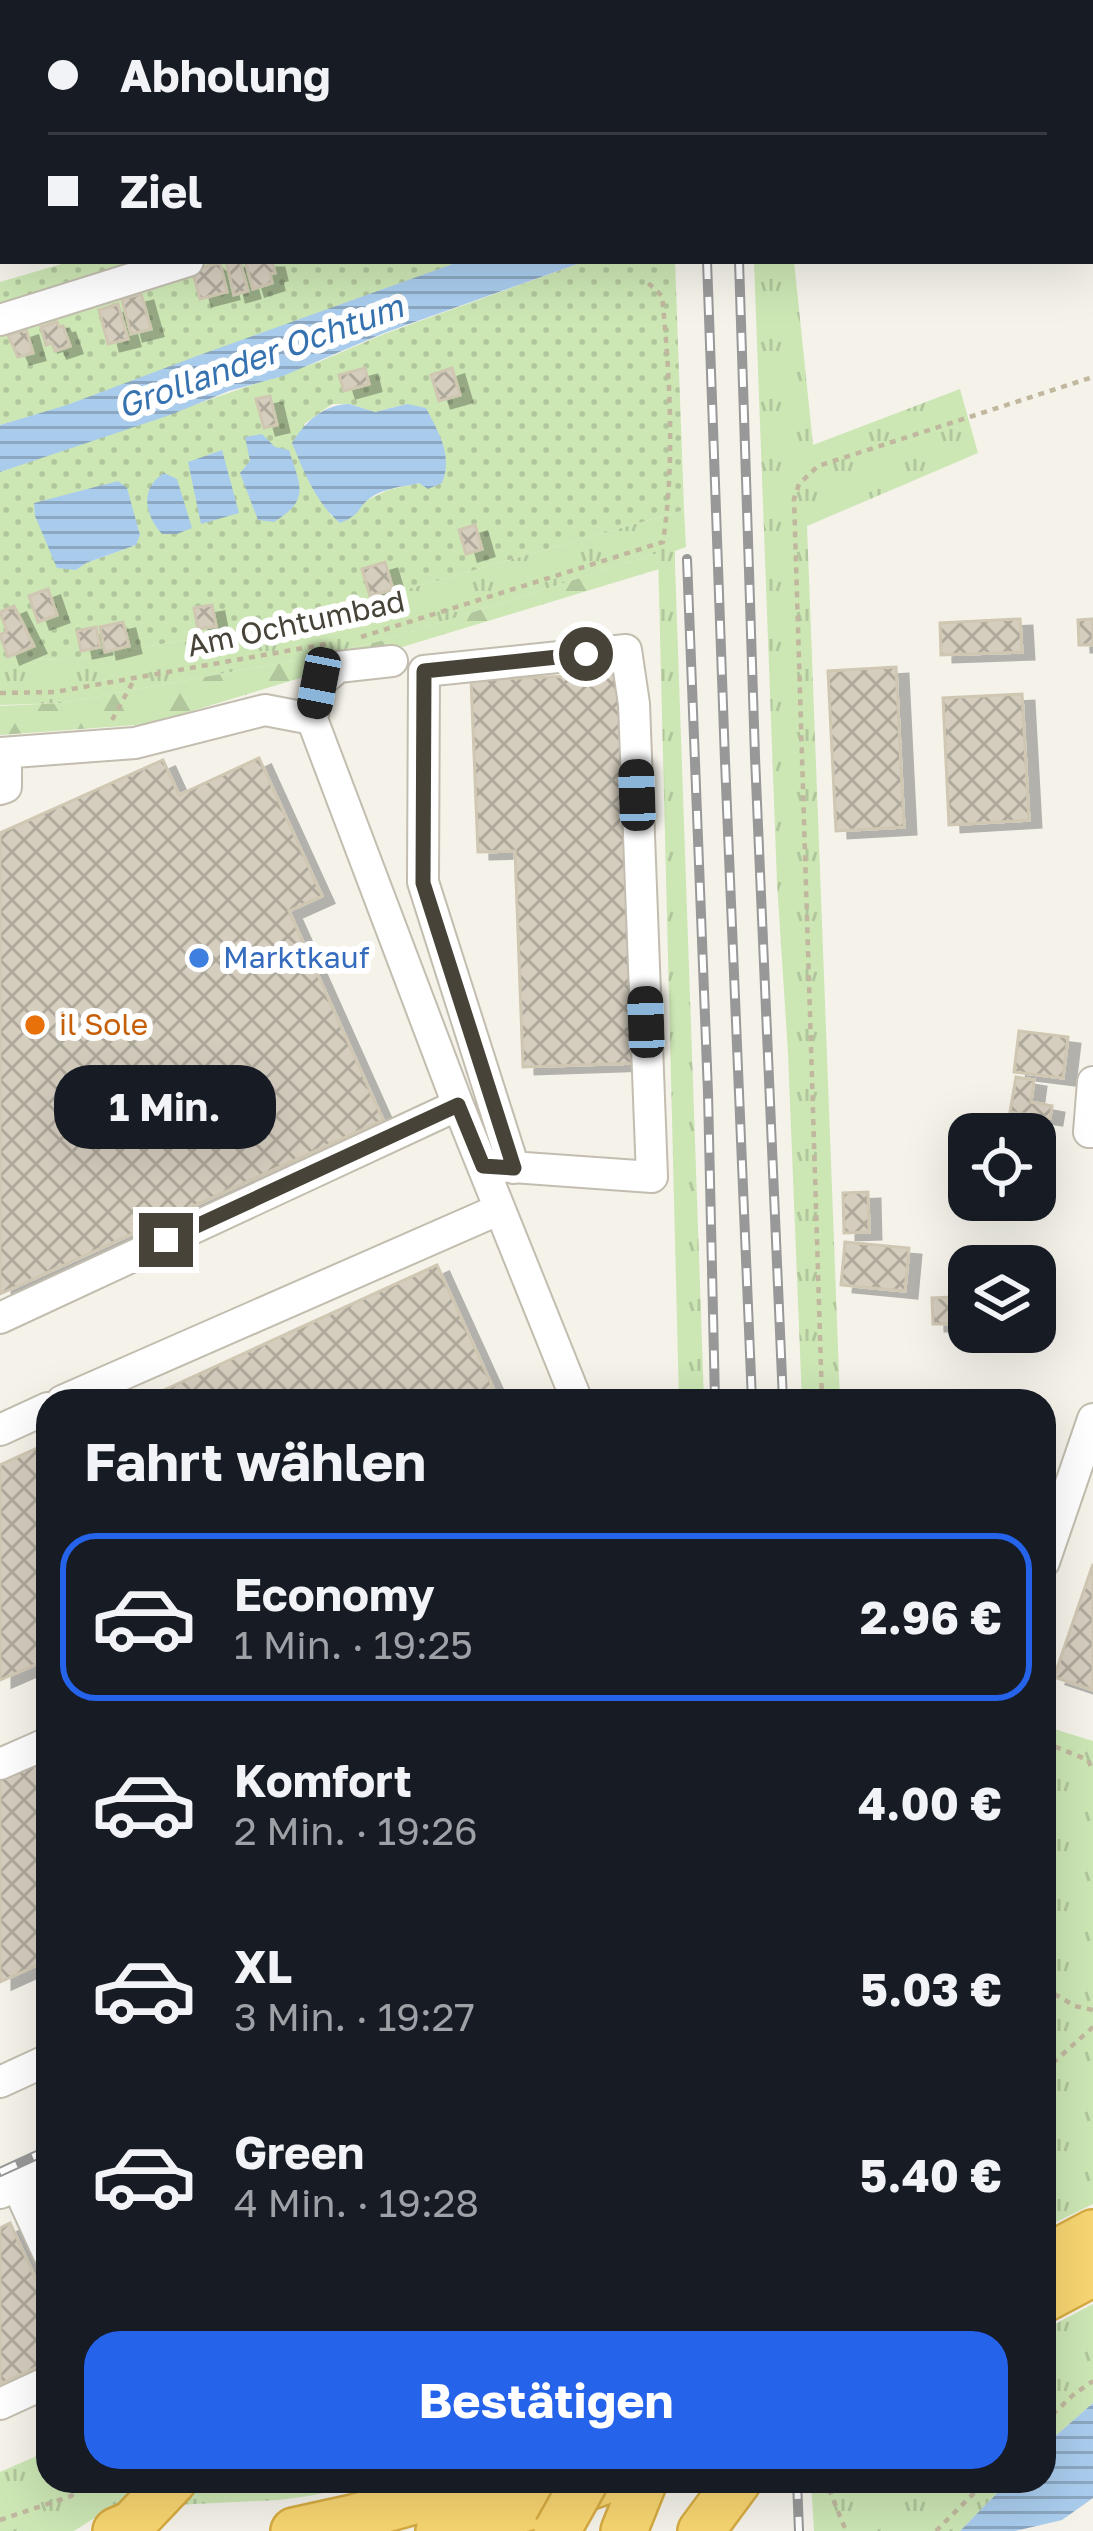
<!DOCTYPE html>
<html lang="de">
<head>
<meta charset="utf-8">
<style>
  body { margin:0; font-family:"Golos Text",sans-serif; background:#20242c; color:#f1f3f6; height:100vh; display:flex; flex-direction:column; font-size:45px; white-space:nowrap }
  * { box-sizing:border-box; margin:0 }
  p { font-size:39px; color:#9ea1a6 }
  .icon { flex:none; width:66px; height:66px; fill:none; stroke:currentColor; stroke-width:2; stroke-linecap:round; stroke-linejoin:round }
  .map { position:relative; flex:1; overflow:hidden }
  .details { position:absolute; left:36px; top:1389px; width:1020px; height:1104px; display:flex; flex-direction:column; background:#171b24; border-radius:36px; box-shadow:0 12px 48px #0002 }
  .details>* { flex:none }
  .top-card { position:absolute; left:0px; top:0px; width:1095px; height:264px; box-shadow:0 12px 48px #0002; display:grid; align-content:center; height:264px; padding:0 48px; background:#171b24 }
  .fabs { position:absolute; left:948px; top:1113px; display:grid; gap:24px }
  .fabs a { display:grid; place-items:center; width:108px; height:108px; border-radius:24px; background:#171b24; box-shadow:0 12px 48px #0002; font-size:60px }
  .end { position:absolute; width:54px; height:54px; margin:-27px; border:15px solid #474338; background:#fff; box-shadow:0 0 0 6px #fff }
  .from { border-radius:50% }
  .bubble { position:absolute; height:84px; border-radius:36px; background:#171b24; box-shadow:0 12px 48px #0002; font-size:39px; font-weight:700; line-height:84px; text-align:center }
  .car { position:absolute; width:36px; height:72px; margin:-36px -18px; border-radius:15px; box-shadow:0 0 9px 3px #0007; background:linear-gradient(#222 24%,#8ab4d8 0 40%,#222 0 76%,#8ab4d8 0 86%,#222 0) }
  .top-card b { display:flex; align-items:center; gap:42px; height:114px; font-size:45px }
  .top-card b+b { border-top:3px solid #363941 }
  .top-card i { width:30px; height:30px; background:#f1f3f6 }
  ul { padding:0; list-style:none }
  li { display:flex; align-items:center; gap:36px; height:168px; margin:0 24px 18px; padding:0 24px; border:6px solid transparent; border-radius:36px }
  li div { flex:1 }
  li b { display:block; font-size:45px }
  li em { font-style:normal; font-weight:700 }
  li.selected { border-color:#2563eb }
  li>.icon { width:108px; height:108px; stroke-width:1.5 }
  h2 { padding:0 48px; font-size:54px; line-height:144px }
  .button { display:flex; gap:24px; margin-top:auto; padding:24px 48px }
  .button a { flex:1; height:138px; border-radius:36px; background:#2563eb; color:#fff; font-size:48px; font-weight:700; line-height:138px; text-align:center }
  .map>svg:first-child { display:block }
  .grass { fill:url(#grass-tufts) }
  .forest { fill:url(#forest-firs) }
  .garden { fill:url(#garden-dots); fill-rule:evenodd }
  .water { fill:url(#water-rules) }
  .lines { fill:none; stroke-linecap:round; stroke-linejoin:round }
  .stream { stroke:#a9cced; stroke-width:6 }
  .building { fill:url(#building-cross-hatch); stroke:#d0c7b3; stroke-width:3; filter:url(#shadow) }
  .minor-casing { stroke:#c2bdaf; stroke-width:34 }
  .highway-casing { stroke:#d6ab41; stroke-width:50 }
  .path { stroke:#c0b79e; stroke-width:4.5; stroke-dasharray:6 6; stroke-linecap:butt }
  .minor { stroke:#fff; stroke-width:30 }
  .highway { stroke:#f7d571; stroke-width:45 }
  .rail-casing { stroke:#989898; stroke-width:10 }
  .rail { stroke:#fff; stroke-width:6; stroke-dasharray:18; stroke-linecap:butt }
  .highway-bridge-casing { stroke:#d6ab41; stroke-width:50; stroke-linecap:butt }
  .highway-bridge { stroke:#f7d571; stroke-width:45 }
  .route { stroke:#474338; stroke-width:15 }
  .shop-dot { fill:#3f7fe0; stroke:#fff; stroke-width:4.5 }
  .food-dot { fill:#e8710a; stroke:#fff; stroke-width:4.5 }
  .labels { text-anchor:middle; stroke-width:12; stroke-linejoin:round; paint-order:stroke }
  .street-label { font-size:30px; fill:#474338; stroke:#fff }
  .shop-label { font-size:30px; fill:#366cbe; stroke:#fff; text-anchor:start }
  .food-label { font-size:30px; fill:#c56008; stroke:#fff; text-anchor:start }
  .water-label { font-size:33px; font-style:italic; fill:#3572af; stroke:#fff }
</style>
</head>
<body>
<div class="map">
<svg width="1093" height="2531" viewBox="0 0 1093 2531">
  <defs>
    <pattern id="grass-tufts" width="24" height="20" patternUnits="userSpaceOnUse" patternTransform="scale(3)"><rect width="24" height="20" fill="#cce6b4"/><path d="M3 7l-1-3M5 7V3M7 7l1-3M15 17l-1-3M17 17v-4M19 17l1-3" fill="none" stroke="#b1c69c"/></pattern>
    <pattern id="forest-firs" width="22" height="20" patternUnits="userSpaceOnUse" patternTransform="scale(3)"><rect width="22" height="20" fill="#cce6b4"/><path d="M5 1l3.5 6h-7zM16 11l3.5 6h-7z" fill="#b1c69c"/></pattern>
    <pattern id="garden-dots" width="8" height="8" patternUnits="userSpaceOnUse" patternTransform="scale(3)"><rect width="8" height="8" fill="#cce6b4"/><path d="M2 2h.1M6 6h.1" fill="none" stroke="#b1c69c" stroke-width="1.8" stroke-linecap="round"/></pattern>
    <pattern id="water-rules" width="6" height="5" patternUnits="userSpaceOnUse" patternTransform="scale(3)"><rect width="6" height="5" fill="#a9cced"/><path d="M0 2.5h6" fill="none" stroke="#8ba7c1"/></pattern>
    <pattern id="building-cross-hatch" width="8" height="8" patternUnits="userSpaceOnUse" patternTransform="scale(3)"><rect width="8" height="8" fill="#d5cebf"/><path d="M0 0l8 8M0 8l8-8" fill="none" stroke="#afa99c"/></pattern>
    <filter id="shadow"><feDropShadow dx="12" dy="7" stdDeviation="0" flood-color="#0004"/></filter>
  </defs>
  <rect width="100%" height="100%" fill="#f4f2e9"/>
  <path class="grass" d="M754,261H794L813,445L960,389L978,453L807,526L840,1401H802L788,1053L777,882Z
    M684,510L686,547L675,551V565L704,1401H679L658,553L389,639L308,658L62,703L0,705V660L77,659L306,618Z
    M1044,1726L1093,1741V2204L1044,2228Z
    M1093,2304V2403L1044,2446V2330Z
    M48,2451V2481H146L137,2491L74,2531H0V2472Z
    M195,2481H370L315,2495L279,2500L175,2505V2502Z
    M811,2481H1009L960,2531H814Z"/>
  <path class="forest" d="M658,553L659,569L149,724L0,735V706L62,703L308,658L389,639Z"/>
  <path class="garden" d="M72,261H461L67,406L0,425V282Z
    M586,261H675L684,510L306,618L77,659L0,660V472L321,361L384,334ZM332,404H349L375,412L407,404L419,483L388,490L332,517L323,500L304,424ZM71,495L136,545L86,563L76,570L34,503Z"/>
  <path class="water" d="M461,261H586L384,333L283,376L229,391L170,415L0,472V425L67,405L197,356Z
    M349,404L375,412L407,404L426,408C439,433 453,456 442,483L428,489L419,483C403,487 383,488 370,498C356,509 362,514 340,523C316,503 304,472 292,443C306,421 323,405 349,404Z
    M262,434L275,447L289,450C300,486 311,499 274,522L258,520L240,473L250,461L245,437Z
    M222,450L239,513L201,524L188,462Z
    M164,473L177,479L192,528L177,534H162C145,515 139,489 164,473Z
    M118,481L127,488L140,535L136,545L86,563L76,570L57,568L35,516L34,503Z
    M1093,2403V2498L1062,2520L1015,2531H960L1009,2481H1044V2446Z"/>
  <g class="lines">
    <path class="stream" d="M523,3L527,0
      M920,3L930,0"/>
  </g>
  <path class="building" d="M226,261H240L248,291L234,295Z
    M245,261H272L275,273L270,274L272,283L253,289Z
    M220,263L227,292L200,299L192,270Z
    M141,294L151,329L131,334L122,299Z
    M118,304L128,339L108,344L99,310Z
    M57,322L59,327L63,326L70,346L55,351L52,343L46,345L41,327Z
    M26,329L33,353L18,357L8,335Z
    M365,368L369,384L344,391L339,375Z
    M452,368L460,395L439,401L431,375Z
    M270,396L277,425L264,428L256,399Z
    M475,525L482,549L466,554L459,530Z
    M385,562L393,589L370,596L362,569Z
    M48,589L57,615L38,622L29,596Z
    M212,605L216,626L198,629L194,608Z
    M14,606L34,646L8,657L0,635L7,631L0,612Z
    M1020,619L1022,652L941,655L940,623Z
    M1093,619V645H1079L1078,620Z
    M123,622L129,646L105,652L100,627Z
    M96,627L100,647L81,651L77,631Z
    M896,667L904,827L836,831L828,671Z
    M624,674L638,1063L523,1067L515,851L478,852L471,680Z
    M1022,694L1029,820L949,825L943,698Z
    M259,758L322,896L289,911L383,1120L0,1294V833L163,760L179,795Z
    M1019,1031L1068,1037L1063,1078L1014,1072Z
    M1016,1077L1034,1080L1031,1102L1052,1106L1050,1118L1010,1112Z
    M868,1192L869,1232L844,1233L843,1193Z
    M845,1242L909,1248L905,1291L841,1285Z
    M437,1265L499,1401H140Z
    M952,1297L953,1324H933L932,1298Z
    M48,1443V1659L0,1680V1465Z
    M1093,1564V1690L1054,1677Z
    M48,1756V1960L0,1982V1778Z
    M10,2223L48,2306V2362L0,2384V2228Z"/>
  <g class="lines">
    <g class="minor-casing">
      <path id="minor" d="M980,3L990,0
        M0,320L188,261
        M392,661L338,667L319,683L312,719L458,1105L577,1401
        M0,753L135,743L265,710L312,719
        M0,789L6,787V753
        M1093,1082L1089,1132H1093
        M483,1165L652,1177L634,704L626,650L424,671L423,882L514,1168
        M0,1318L458,1105
        M62,1401L500,1209
        M0,1430L48,1408
        M1044,1562L1093,1419
        M0,1764L48,1743
        M0,2082L48,2060
        M17,2185L48,2253
        M0,2193L48,2171
        M0,2404L48,2382"/>
    </g>
    <g class="highway-casing">
      <path id="highway" d="M1044,2259L1093,2233
        M1044,2299L1093,2273
        M116,2531L132,2524L173,2481
        M294,2531L353,2518L486,2481
        M439,2531L533,2506L602,2482
        M624,2531L644,2481
        M701,2531L738,2481"/>
    </g>
    <path class="path" d="M609,0L610,3
      M568,3L572,0
      M893,3L902,0
      M0,226L3,225
      M361,637L663,542C675,463 670,375 662,296L645,280
      M0,693L55,692L326,644
      M112,720L135,678
      M822,1401L794,499L799,484L818,466L1093,377
      M1044,1742L1088,1760L1093,1771
      M1044,1988L1075,2006L1093,2010
      M1044,2071L1093,2027
      M1044,2423L1073,2395L1093,2381
      M829,2489L846,2531
      M0,2520L71,2496L90,2481
      M936,2531L986,2481"/>
    <use href="#minor" class="minor"/>
    <use href="#highway" class="highway"/>
    <g class="rail-casing">
      <path id="rail" d="M699,0V3
        M728,0V3
        M707,261L725,761L752,1401
        M739,261L755,757L783,1401
        M687,559L708,1093L715,1401
        M0,2172L48,2150
        M797,2481L799,2531"/>
    </g>
    <use href="#rail" class="rail"/>
    <g class="highway-bridge-casing">
      <path id="highway-bridge" d="M557,2531L585,2481"/>
    </g>
    <use href="#highway-bridge" class="highway-bridge"/>
  </g>
  <g class="lines">
    <path class="route" d="M166,1240L458,1105L483,1166L514,1168L423,883L424,671L586,654"/>
  </g>
  <circle class="shop-dot" cx="199" cy="958" r="12"/>
  <circle class="food-dot" cx="35" cy="1025" r="12"/>
  <g class="labels">
    <g class="street-label">
      <text transform="translate(296 624) rotate(-12)" y="10">Am Ochtumbad</text>
    </g>
    <g class="shop-label">
      <text x="223" y="968">Marktkauf</text>
    </g>
    <g class="food-label">
      <text x="59" y="1035">il Sole</text>
    </g>
    <g class="water-label">
      <text transform="translate(260 356) rotate(-20)" y="12">Grollander Ochtum</text>
    </g>
  </g>
</svg>
<div class="fabs">
<a><svg class="icon" aria-label="locate" viewBox="0 0 24 24"><circle cx="12" cy="12" r="6"/><path d="M12 2v4M12 18v4M2 12h4M18 12h4"/></svg></a>
<a><svg class="icon" aria-label="layers" viewBox="0 0 24 24"><path d="M12 4l9 5-9 5-9-5zM3 14l9 5 9-5"/></svg></a>
</div>
<i class="end from" style="left:586px;top:654px"></i>
<i class="end" style="left:166px;top:1240px"></i>
<div class="bubble" style="left:54px;top:1065px;width:222px">1 Min.</div>
<i class="car" style="left:319px;top:683px;rotate:191deg"></i>
<i class="car" style="left:637px;top:795px;rotate:358deg"></i>
<i class="car" style="left:646px;top:1022px;rotate:358deg"></i>
<div class="top-card">
<b><i class="from"></i>Abholung</b>
<b><i></i>Ziel</b>
</div>
<section class="details">
<h2>Fahrt wählen</h2>
<ul>
<li class="selected"><svg class="icon" aria-label="car" viewBox="0 0 24 24"><path d="M5 17H2v-5l4-1 3-4h7l3 4 3 1v5h-3M9 17h6M6 11h13"/><circle cx="7" cy="17" r="2"/><circle cx="17" cy="17" r="2"/></svg><div><b>Economy</b><p>1 Min. · 19:25</p></div><em>2.96 €</em></li>
<li><svg class="icon" aria-label="car" viewBox="0 0 24 24"><path d="M5 17H2v-5l4-1 3-4h7l3 4 3 1v5h-3M9 17h6M6 11h13"/><circle cx="7" cy="17" r="2"/><circle cx="17" cy="17" r="2"/></svg><div><b>Komfort</b><p>2 Min. · 19:26</p></div><em>4.00 €</em></li>
<li><svg class="icon" aria-label="car" viewBox="0 0 24 24"><path d="M5 17H2v-5l4-1 3-4h7l3 4 3 1v5h-3M9 17h6M6 11h13"/><circle cx="7" cy="17" r="2"/><circle cx="17" cy="17" r="2"/></svg><div><b>XL</b><p>3 Min. · 19:27</p></div><em>5.03 €</em></li>
<li><svg class="icon" aria-label="car" viewBox="0 0 24 24"><path d="M5 17H2v-5l4-1 3-4h7l3 4 3 1v5h-3M9 17h6M6 11h13"/><circle cx="7" cy="17" r="2"/><circle cx="17" cy="17" r="2"/></svg><div><b>Green</b><p>4 Min. · 19:28</p></div><em>5.40 €</em></li>
</ul>
<div class="button"><a>Bestätigen</a></div>
</section>
</div>
</body>
</html>
